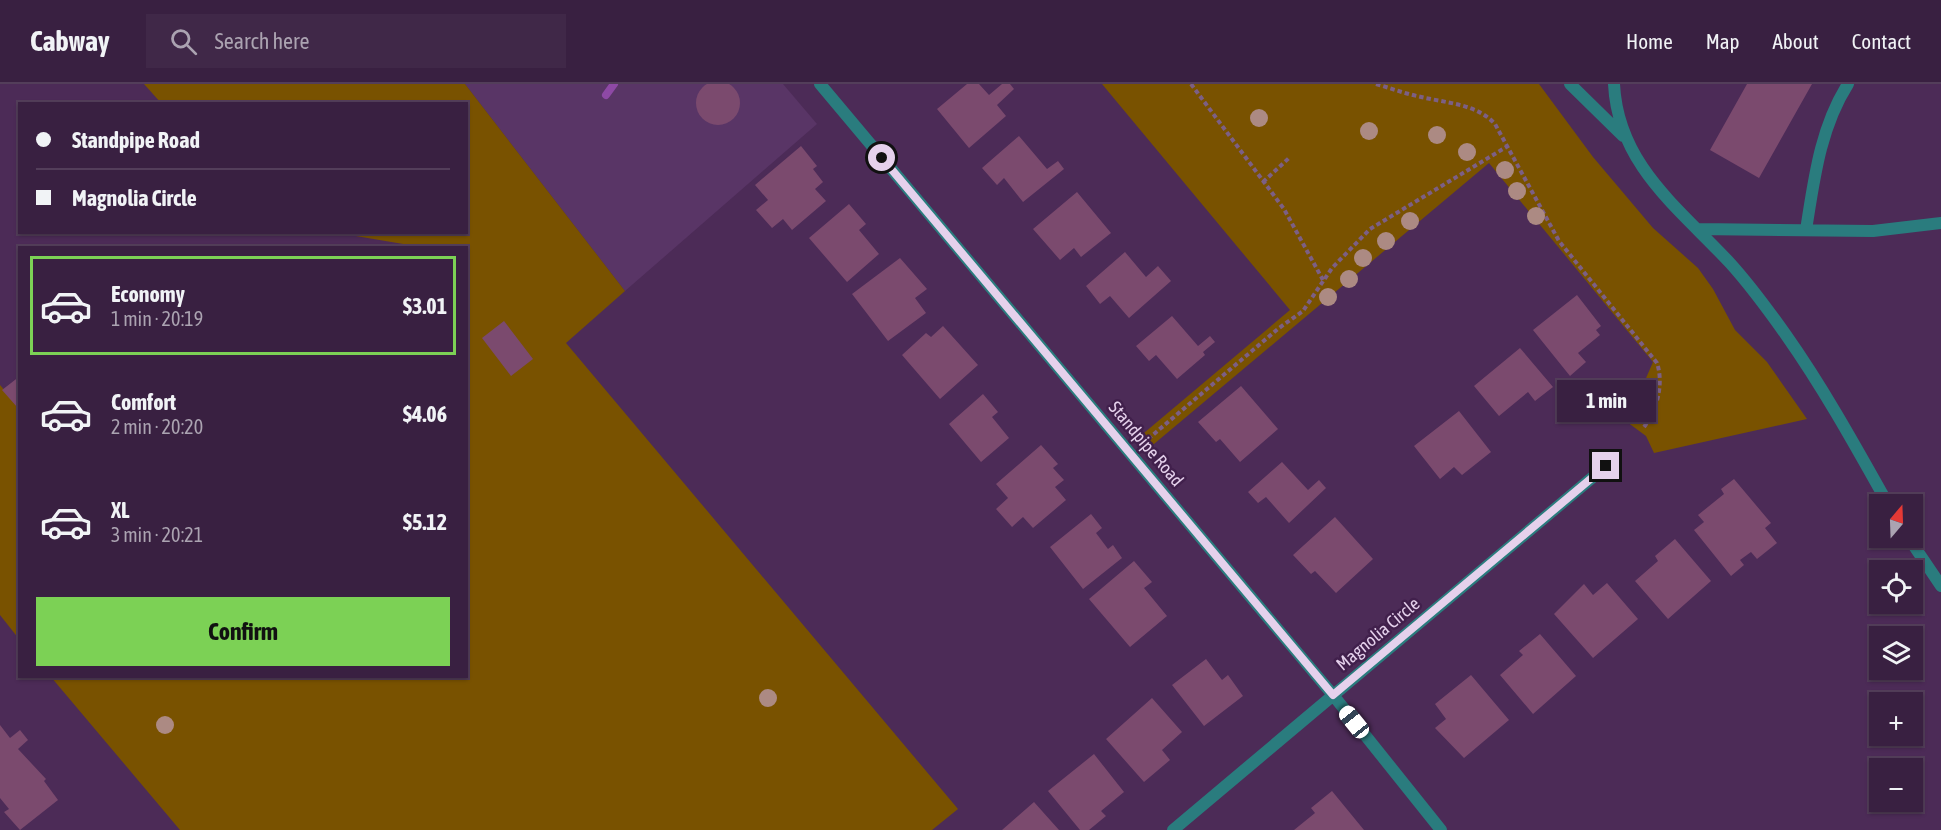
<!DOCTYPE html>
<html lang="en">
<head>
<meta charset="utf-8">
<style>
  body { margin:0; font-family:"Asap Condensed",sans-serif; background:#402848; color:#f1f3f6; height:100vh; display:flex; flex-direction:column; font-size:22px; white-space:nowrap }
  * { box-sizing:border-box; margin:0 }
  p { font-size:20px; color:#aba3b1 }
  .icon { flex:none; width:33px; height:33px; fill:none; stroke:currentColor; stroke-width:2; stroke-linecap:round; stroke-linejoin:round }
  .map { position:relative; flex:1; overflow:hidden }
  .side { position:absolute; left:18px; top:162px; width:450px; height:432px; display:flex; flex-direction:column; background:#392041; border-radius:0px; box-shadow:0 2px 4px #0004,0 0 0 2px #533e5a }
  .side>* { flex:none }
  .guide { position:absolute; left:18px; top:18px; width:450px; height:132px; border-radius:0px; box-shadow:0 2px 4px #0004,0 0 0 2px #533e5a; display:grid; align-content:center; height:132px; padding:0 18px; background:#392041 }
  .needle { width:39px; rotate:19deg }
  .buttons { position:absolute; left:1869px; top:410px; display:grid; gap:12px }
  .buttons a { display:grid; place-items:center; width:54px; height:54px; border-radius:0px; background:#392041; box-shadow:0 2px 4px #0004,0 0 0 2px #533e5a; font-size:30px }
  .end { position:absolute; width:27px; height:27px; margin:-14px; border:8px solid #e5d1ec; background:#111; box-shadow:0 0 0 3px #111 }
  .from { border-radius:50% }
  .bubble { position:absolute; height:42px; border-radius:0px; background:#392041; box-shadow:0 2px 4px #0004,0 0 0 2px #533e5a; font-size:20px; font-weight:700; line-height:42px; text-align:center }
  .car { position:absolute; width:18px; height:36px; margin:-18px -9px; border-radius:8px; box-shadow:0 0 4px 2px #0007; background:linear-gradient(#fff 24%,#345 0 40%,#fff 0 76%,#345 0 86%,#fff 0) }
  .guide b { display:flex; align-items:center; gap:21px; height:57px; font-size:22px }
  .guide b+b { border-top:2px solid #533e5a }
  .guide i { width:15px; height:15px; background:#f1f3f6 }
  ul { padding:10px 0 0; list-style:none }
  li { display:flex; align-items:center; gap:18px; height:99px; margin:0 12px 9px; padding:0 6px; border:3px solid transparent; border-radius:0px }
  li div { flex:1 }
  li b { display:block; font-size:22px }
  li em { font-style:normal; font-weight:700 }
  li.on { border-color:#7cd155 }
  li>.icon { width:54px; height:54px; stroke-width:1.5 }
  .button { display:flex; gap:12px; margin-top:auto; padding:12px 18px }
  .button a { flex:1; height:69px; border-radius:0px; background:#7cd155; color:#111; font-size:24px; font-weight:700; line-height:69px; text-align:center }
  header { display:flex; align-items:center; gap:36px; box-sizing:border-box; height:84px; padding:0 30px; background:#392041; border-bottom:2px solid #533e5a }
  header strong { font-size:28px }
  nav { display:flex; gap:33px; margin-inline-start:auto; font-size:21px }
  .search { width:420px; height:54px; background:#402848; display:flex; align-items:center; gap:15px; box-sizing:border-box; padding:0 21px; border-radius:0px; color:#aba3b1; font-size:22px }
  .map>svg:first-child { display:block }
  .built { fill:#593566 }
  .green { fill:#795200 }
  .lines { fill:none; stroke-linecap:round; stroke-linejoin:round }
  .stream { stroke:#8e49a5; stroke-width:8 }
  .building { fill:#7b4a6e }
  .path { stroke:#7c5f85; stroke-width:4; stroke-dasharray:4.5 3; stroke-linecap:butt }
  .service { stroke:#2a7c7e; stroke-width:12 }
  .minor { stroke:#2a7c7e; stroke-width:12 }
  .tree { fill:#ac8a83 }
  .route { stroke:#e5d1ec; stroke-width:8 }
  .labels { text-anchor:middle; stroke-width:5; stroke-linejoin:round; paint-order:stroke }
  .street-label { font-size:18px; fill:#e5d1ec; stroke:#41204c }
</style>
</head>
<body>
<header>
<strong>Cabway</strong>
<div class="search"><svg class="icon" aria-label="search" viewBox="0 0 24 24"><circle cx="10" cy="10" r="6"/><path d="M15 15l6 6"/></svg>Search here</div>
<nav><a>Home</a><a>Map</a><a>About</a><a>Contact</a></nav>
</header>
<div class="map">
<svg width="1941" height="746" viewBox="0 0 1941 746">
  <rect width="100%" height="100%" fill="#4c2b57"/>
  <path class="built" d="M465,0H783L817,40L625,207Z"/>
  <path class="green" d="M144,0H465L625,207L566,259L958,725L932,746H180L51,593L466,592V164L421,163L338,149L466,148V20L161,19Z
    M1102,0H1539L1593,73L1653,144L1698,184L1713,205L1735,246L1767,278L1807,335L1654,369L1646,352L1627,338L1653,278L1489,79L1148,365L1138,354L1290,226Z
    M0,301L19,323V555L0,531Z"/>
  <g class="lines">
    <path class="stream" d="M606,11L614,0"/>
  </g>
  <path class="building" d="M696 19a22 22 0 1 1 44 0a22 22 0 1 1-44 0Z
    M967,0H979L989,11L1002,0H1010L1014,5L997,21L1006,32L969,64L937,25Z
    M1747,0H1812L1759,94L1710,66Z
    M1019,52L1047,85L1058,77L1064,85L1023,118L1004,94L997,101L982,84Z
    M801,62L817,82L813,85L823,98L815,105L826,117L792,146L783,135L772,144L756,126L768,116L755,101Z
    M1077,108L1111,149L1081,173L1074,164L1060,176L1033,145Z
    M849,120L866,140L859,146L879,170L847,198L809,154Z
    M1125,168L1146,193L1158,182L1171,197L1129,234L1110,212L1100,220L1086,202Z
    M900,174L927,205L915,214L926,229L888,257L852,210Z
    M1577,211L1601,242L1596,246L1600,251L1578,269L1586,278L1570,292L1533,246Z
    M1172,232L1198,262L1210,252L1215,258L1203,268L1205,271L1177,295L1156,271L1149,277L1136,262Z
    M504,237L533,275L511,292L482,254Z
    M943,242L978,281L940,315L902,271L926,249L931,253Z
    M1520,264L1553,303L1535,317L1528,308L1499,332L1474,302Z
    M20,292V320L17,323L2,306Z
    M1241,302L1278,345L1240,378L1220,355L1216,358L1198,338Z
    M983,310L998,328L992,333L1009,354L981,378L949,340Z
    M1459,327L1491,368L1462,391L1454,383L1440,395L1414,362Z
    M1041,361L1058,380L1053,384L1064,396L1055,403L1066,416L1033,444L1023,433L1012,443L996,425L1008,414L996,400Z
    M1282,378L1308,406L1319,396L1326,404L1289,439L1266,413L1258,419L1248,408Z
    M1734,395L1771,439L1765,444L1777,459L1757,475L1751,468L1740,476L1744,481L1731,492L1694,446L1704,438L1698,431L1724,410L1721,405Z
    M1091,430L1102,444L1096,449L1108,465L1113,461L1122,474L1083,505L1050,463Z
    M1335,433L1373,475L1336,509L1315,487L1311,490L1293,471Z
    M1675,455L1711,497L1668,535L1635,497L1658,477L1655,472Z
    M1134,477L1152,498L1144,504L1167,532L1130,563L1089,515Z
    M1607,499L1638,535L1593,574L1554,530L1584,500L1593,511Z
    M1540,550L1576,592L1533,630L1500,591L1523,571L1519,567Z
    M1206,575L1222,596L1228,591L1243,612L1204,642L1172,601Z
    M1471,591L1509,636L1464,674L1435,644L1446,635L1435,620Z
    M1152,614L1182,648L1162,666L1170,676L1144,698L1106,655Z
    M0,641L10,654L20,646L28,656L18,665L46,695L44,697L58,716L20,746L4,728L9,725L0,714Z
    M1094,670L1124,708L1101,727L1106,732L1089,746H1080L1048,707Z
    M1332,707L1364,746H1294L1315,729L1311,724Z
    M1034,718L1059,746H1002Z"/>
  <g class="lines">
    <path class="path" d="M1191,0L1284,125L1323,196
      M1376,0C1390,4 1403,9 1417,12C1444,19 1476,19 1495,40L1559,157L1657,279C1664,300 1657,326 1644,343
      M1263,98L1289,74
      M1148,355L1279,244L1303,227L1332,184L1370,145L1508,62"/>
    <path class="service" d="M1570,0L1623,52
      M1614,0C1618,81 1679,124 1730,179C1750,201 1769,227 1786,251C1824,305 1856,363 1888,420
      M1697,145L1873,147L1941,139
      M1806,146C1814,96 1820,44 1848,0
      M1908,453L1941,502"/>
    <path class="minor" d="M820,0L1333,611L1441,746
      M1173,746L1606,382"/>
  </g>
  <g class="tree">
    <circle cx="1259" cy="34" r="9"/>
    <circle cx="1369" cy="47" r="9"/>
    <circle cx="1437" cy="51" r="9"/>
    <circle cx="1467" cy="68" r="9"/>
    <circle cx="1505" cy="86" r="9"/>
    <circle cx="1517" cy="107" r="9"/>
    <circle cx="1536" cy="132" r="9"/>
    <circle cx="1410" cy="137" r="9"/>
    <circle cx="1386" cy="157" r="9"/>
    <circle cx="1363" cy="174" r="9"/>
    <circle cx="1349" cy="195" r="9"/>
    <circle cx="1328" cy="213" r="9"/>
    <circle cx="768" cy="614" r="9"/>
    <circle cx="165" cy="641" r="9"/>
  </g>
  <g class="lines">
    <path class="route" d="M882,74L1333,611L1606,382"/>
  </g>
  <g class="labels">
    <g class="street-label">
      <text transform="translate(1146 360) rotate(50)" y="6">Standpipe Road</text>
      <text transform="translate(1378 550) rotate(-40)" y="6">Magnolia Circle</text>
    </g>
  </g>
</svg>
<div class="buttons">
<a><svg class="needle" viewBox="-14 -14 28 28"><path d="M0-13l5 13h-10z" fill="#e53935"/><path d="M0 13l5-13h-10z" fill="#aba3b1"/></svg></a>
<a><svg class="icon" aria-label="locate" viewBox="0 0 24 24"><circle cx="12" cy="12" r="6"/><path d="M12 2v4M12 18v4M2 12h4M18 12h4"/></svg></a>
<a><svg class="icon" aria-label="layers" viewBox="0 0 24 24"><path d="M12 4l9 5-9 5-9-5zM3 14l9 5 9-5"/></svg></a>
<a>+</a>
<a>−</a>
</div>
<i class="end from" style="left:882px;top:74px"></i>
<i class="end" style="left:1606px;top:382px"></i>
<div class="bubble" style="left:1557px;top:296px;width:99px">1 min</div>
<i class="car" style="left:1354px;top:638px;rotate:321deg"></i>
<div class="guide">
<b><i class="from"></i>Standpipe Road</b>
<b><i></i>Magnolia Circle</b>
</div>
<section class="side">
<ul>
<li class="on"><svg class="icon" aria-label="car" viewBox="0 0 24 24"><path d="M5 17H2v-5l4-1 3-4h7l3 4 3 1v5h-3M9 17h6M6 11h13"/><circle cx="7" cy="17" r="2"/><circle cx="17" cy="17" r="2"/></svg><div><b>Economy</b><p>1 min · 20:19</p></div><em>$3.01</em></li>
<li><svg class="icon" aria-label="car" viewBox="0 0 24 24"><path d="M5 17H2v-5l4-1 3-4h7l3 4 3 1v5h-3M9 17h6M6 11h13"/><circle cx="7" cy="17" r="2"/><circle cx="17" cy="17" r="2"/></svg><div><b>Comfort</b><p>2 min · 20:20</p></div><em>$4.06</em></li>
<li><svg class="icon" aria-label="car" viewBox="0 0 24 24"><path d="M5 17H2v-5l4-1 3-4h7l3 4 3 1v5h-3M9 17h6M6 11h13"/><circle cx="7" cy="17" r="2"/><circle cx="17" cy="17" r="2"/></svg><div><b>XL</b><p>3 min · 20:21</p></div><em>$5.12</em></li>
</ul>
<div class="button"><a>Confirm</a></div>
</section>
</div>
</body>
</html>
